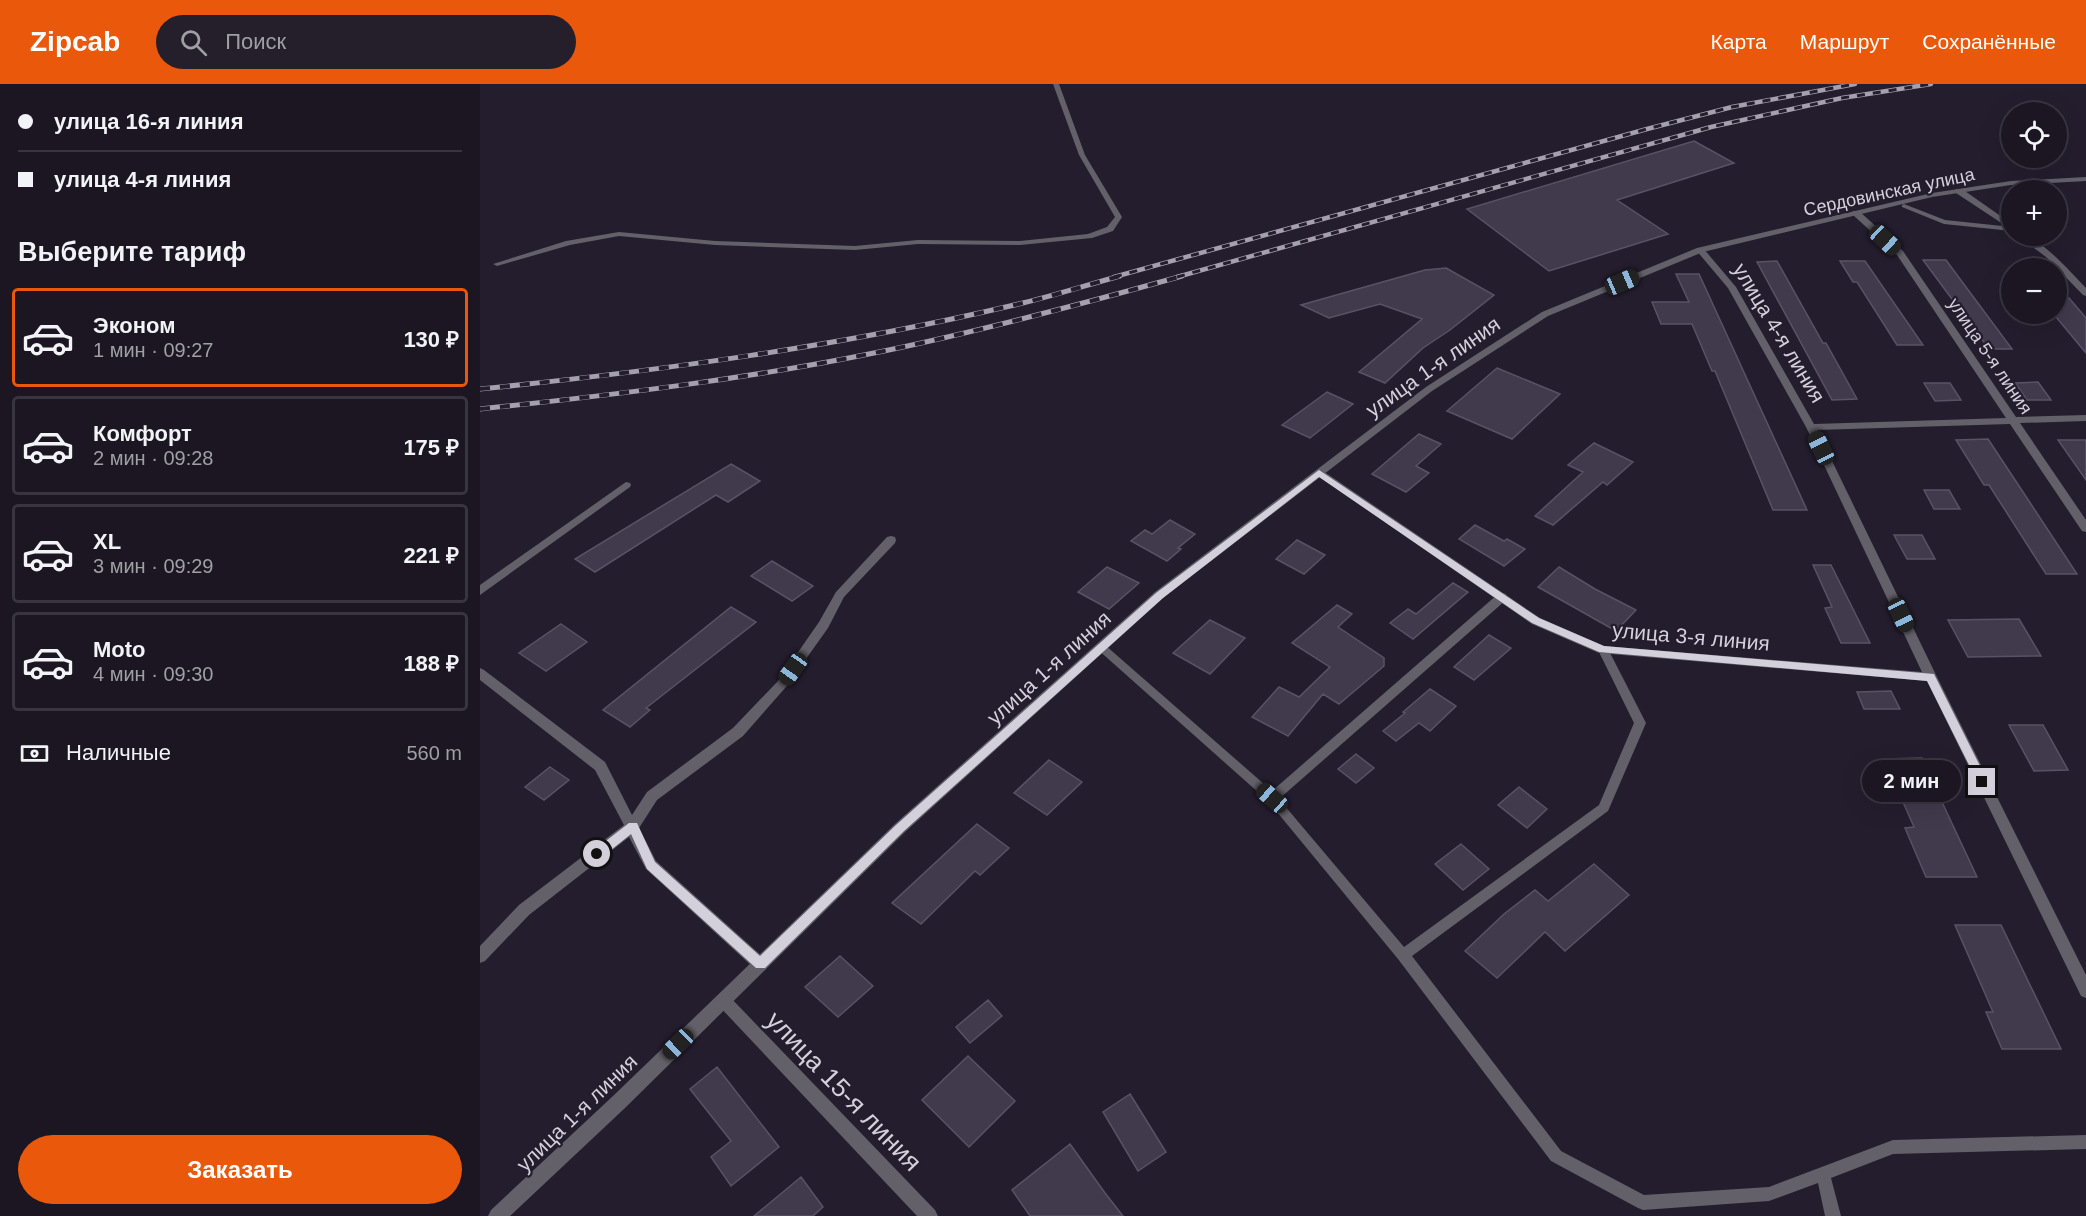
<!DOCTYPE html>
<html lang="ru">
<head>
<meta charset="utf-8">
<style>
  body { margin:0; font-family:Arial,sans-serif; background:#241f2a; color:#f1f3f6; height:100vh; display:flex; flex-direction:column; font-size:22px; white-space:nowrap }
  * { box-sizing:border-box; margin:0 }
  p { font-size:20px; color:#a09fa5 }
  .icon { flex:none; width:33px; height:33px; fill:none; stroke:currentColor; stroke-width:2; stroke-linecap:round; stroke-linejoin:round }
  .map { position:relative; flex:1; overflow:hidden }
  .details { display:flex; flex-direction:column; background:#1b1622; width:480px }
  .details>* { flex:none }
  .guide { display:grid; align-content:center; height:132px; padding:0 18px; background:#1b1622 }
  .tools { position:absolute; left:1521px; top:18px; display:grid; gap:12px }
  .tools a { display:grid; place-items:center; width:66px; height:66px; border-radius:50%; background:#1b1622; box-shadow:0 6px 24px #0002,0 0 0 2px #393540; font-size:30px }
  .end { position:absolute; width:27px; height:27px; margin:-14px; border:8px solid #d4d0db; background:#111; box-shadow:0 0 0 3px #111 }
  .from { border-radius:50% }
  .bubble { position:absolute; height:42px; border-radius:21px; background:#1b1622; box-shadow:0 6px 24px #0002,0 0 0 2px #393540; font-size:20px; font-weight:700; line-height:42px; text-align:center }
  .car { position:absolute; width:18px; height:36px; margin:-18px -9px; border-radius:8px; box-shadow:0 0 4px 2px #0007; background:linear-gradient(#222 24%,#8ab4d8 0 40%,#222 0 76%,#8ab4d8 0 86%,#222 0) }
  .guide b { display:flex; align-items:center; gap:21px; height:57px; font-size:22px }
  .guide b+b { border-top:2px solid #393540 }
  .guide i { width:15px; height:15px; background:#f1f3f6 }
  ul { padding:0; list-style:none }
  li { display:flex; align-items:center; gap:18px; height:99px; margin:0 12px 9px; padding:0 6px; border:3px solid #393540; border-radius:6px }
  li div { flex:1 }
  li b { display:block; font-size:22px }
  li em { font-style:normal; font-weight:700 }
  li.active { border-color:#ea580c }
  li>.icon { width:54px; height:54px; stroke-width:1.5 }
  h2 { padding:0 18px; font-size:27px; line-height:72px }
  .pay { display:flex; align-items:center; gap:15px; height:66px; padding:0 18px; font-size:22px }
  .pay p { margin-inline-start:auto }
  .cta { display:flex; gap:12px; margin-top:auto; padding:12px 18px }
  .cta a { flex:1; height:69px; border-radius:36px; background:#ea580c; color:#fff; font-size:24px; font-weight:700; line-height:69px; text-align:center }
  header { display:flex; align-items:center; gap:36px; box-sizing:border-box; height:84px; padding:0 30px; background:#ea580c; color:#fff }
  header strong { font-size:28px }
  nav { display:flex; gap:33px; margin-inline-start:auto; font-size:21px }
  .search { width:420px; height:54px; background:#241f2a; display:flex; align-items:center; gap:15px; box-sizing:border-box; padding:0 21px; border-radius:33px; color:#a09fa5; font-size:22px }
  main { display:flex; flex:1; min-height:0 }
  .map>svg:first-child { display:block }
  .building { fill:#413a4d; stroke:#595266; stroke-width:1.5 }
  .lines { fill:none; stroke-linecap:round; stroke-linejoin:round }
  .service { fill:#636069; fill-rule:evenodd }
  .minor { fill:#636069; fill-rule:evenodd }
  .tertiary { fill:#636069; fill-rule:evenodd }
  .rail-far1-casing { stroke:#a5a0ad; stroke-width:4.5 }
  .rail-casing { stroke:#a5a0ad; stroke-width:5 }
  .rail-far1 { stroke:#241d2e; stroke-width:3; stroke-dasharray:8; stroke-linecap:butt }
  .rail { stroke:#241d2e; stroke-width:4; stroke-dasharray:10; stroke-linecap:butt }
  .route { fill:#d4d0db }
  .labels { text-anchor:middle; stroke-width:4.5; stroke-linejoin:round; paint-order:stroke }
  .far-street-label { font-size:18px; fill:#d4d0db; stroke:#241d2e }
  .street-label { font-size:21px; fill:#d4d0db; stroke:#241d2e }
  .near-street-label { font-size:26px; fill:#d4d0db; stroke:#241d2e }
</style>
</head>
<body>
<header>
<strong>Zipcab</strong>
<div class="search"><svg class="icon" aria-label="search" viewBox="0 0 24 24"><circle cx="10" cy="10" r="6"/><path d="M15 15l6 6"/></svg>Поиск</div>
<nav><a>Карта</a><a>Маршрут</a><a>Сохранённые</a></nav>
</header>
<main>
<section class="details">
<div class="guide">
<b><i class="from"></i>улица 16-я линия</b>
<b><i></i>улица 4-я линия</b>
</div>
<h2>Выберите тариф</h2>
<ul>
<li class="active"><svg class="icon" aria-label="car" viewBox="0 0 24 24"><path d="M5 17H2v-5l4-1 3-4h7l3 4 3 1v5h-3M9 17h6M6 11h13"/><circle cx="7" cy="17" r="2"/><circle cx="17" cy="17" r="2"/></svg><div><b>Эконом</b><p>1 мин · 09:27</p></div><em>130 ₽</em></li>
<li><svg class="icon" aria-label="car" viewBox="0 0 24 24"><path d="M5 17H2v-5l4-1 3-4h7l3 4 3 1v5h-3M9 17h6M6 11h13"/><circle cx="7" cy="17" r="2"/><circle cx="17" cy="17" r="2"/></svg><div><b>Комфорт</b><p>2 мин · 09:28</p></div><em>175 ₽</em></li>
<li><svg class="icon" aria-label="car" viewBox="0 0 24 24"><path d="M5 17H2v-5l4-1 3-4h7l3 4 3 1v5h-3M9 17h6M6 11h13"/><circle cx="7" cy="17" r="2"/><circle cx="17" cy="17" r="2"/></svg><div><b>XL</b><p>3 мин · 09:29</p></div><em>221 ₽</em></li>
<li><svg class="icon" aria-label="car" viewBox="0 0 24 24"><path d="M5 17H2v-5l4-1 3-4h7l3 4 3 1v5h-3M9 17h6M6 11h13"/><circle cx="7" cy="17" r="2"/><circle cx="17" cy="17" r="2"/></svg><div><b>Moto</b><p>4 мин · 09:30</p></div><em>188 ₽</em></li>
</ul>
<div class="pay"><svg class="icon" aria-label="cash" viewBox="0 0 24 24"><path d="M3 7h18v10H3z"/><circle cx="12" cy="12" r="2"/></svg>Наличные<p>560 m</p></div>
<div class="cta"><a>Заказать</a></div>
</section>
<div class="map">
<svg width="1606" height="1132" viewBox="0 0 1606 1132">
  <rect width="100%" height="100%" fill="#241d2e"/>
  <path class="building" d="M1214,57L1254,79L1137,116L1188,150L1069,187L987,125Z
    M1443,176H1466L1532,265H1509Z
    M1297,177L1343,259H1346L1377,315L1352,316L1277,178Z
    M1360,177H1385L1443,261H1417L1377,198H1373Z
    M966,184L1014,211L970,246L943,264L905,299L879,288L942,235L900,220L849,234L821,221L945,186Z
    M1196,190H1219L1327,426H1293L1235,287H1232L1212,240H1181L1172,218H1209Z
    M1576,214H1589L1606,234V269L1576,233Z
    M1017,284L1080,310L1032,355L967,327Z
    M1558,298L1571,316H1547L1535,299Z
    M1444,299H1470L1481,316L1455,317Z
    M847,308L873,320L830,354L802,341Z
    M939,350L961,360L936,382L949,389L926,408L892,390Z
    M1508,355L1543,408L1597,490H1566L1509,401H1504L1476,356Z
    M1578,356H1606V396Z
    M1114,359L1153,378L1127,401L1123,398L1073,441L1055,432L1103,388L1088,381Z
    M251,380L280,397L248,418L236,411L115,488L95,475Z
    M1444,406H1469L1480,425H1454Z
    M690,436L715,450L698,464L701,465L687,477L651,457L665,446L672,450Z
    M995,441L1024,457L1027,455L1045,465L1024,482L979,455Z
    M1414,451H1442L1455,475H1427Z
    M817,456L845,471L824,490L796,475Z
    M292,477L333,502L312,517L271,492Z
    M1333,481H1351L1390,559H1361L1345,524L1352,523Z
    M627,483L659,499L629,525L598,508Z
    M1079,483L1115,505L1156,526L1136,547L1058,503Z
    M973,499L988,508L933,555L910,539L928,525L936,530Z
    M857,521L872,530L858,543L904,574V582L859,620L843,610L808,652L772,633L799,603L819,613L850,583L812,559Z
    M251,523L276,538L166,624L170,626L150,643L123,626Z
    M1539,535L1561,572L1488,573L1468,536Z
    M730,536L765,554L730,590L693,569Z
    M81,540L107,558L66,587L39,569Z
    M1009,551L1031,564L994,596L974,583Z
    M950,605L976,622L950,647L939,639L916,657L903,647L925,629L923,628Z
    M1411,607L1420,625H1384L1377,608Z
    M1529,641H1563L1588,686L1554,687Z
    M876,670L894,684L876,699L858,685Z
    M1442,674L1462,718L1497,793H1446L1425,744L1434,743L1404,675Z
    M569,676L602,698L567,731L534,709Z
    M70,683L89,696L64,716L45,703Z
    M1039,703L1067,725L1047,744L1018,721Z
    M497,740L529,764L500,791L495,787L441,840L412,819Z
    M981,760L1009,785L983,806L955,780Z
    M1114,780L1149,811L1085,867L1065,848L1017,894L985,867L1024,830L1055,806L1068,817Z
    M1475,841H1521L1581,965H1522L1506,928H1513Z
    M360,872L393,902L358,933L325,903Z
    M508,916L522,932L490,959L476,943Z
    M488,972L535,1017L489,1063L442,1016Z
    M237,983L299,1063L251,1102L231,1073L251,1057L210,1005Z
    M650,1010L686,1068L658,1087L623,1028Z
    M590,1060L625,1109L643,1132H550L532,1106Z
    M321,1093L343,1123L333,1132H274Z"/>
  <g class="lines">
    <path class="service" d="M573,0H579L605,71L642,133L633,147L612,154L540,161L438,160L375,166L235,161L139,152L90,161L17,182L13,180L86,157L139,148L235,157L375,162L438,156L540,157L608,150L627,143L635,133L599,71Z
      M1424,120L1465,136L1532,143V147L1464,140L1422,123V121Z
      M1022,509L1026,510L1027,513L1026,516L799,715L924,863L1119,721L1154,639L1118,566L1123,562L1127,563L1166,639L1128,727L932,872L1081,1067L1164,1111L1289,1103L1413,1056L1606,1051V1065L1413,1070L1351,1094L1361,1132H1345L1338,1099L1289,1117L1163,1126L1158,1124L1071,1077L918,875L788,717L616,564L621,560L625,561L792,707L1018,510Z"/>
    <path class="minor" d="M1476,105H1482L1532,140V146L1476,109Z
      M1373,127H1379L1423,167L1536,333L1606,331V337L1540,339L1606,436V448L1602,447L1530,340L1337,346L1457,593L1606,891V914L1601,912L1447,597L1119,569L1052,540L834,389L839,386L843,387L1060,534L1124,562L1442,588L1326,343L1248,204L1216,166L1223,164L1256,203L1334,340L1526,334L1417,171L1373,131Z
      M1538,152C1559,150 1591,189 1606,204V212L1603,211L1566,173Z
      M146,398L150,399L151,401L150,403L0,511V501Z
      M411,452L415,453L416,456L415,459L364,513L348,544L306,603L263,652L177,716L159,744L176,777L285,875L287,880L285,885L280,887L275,885L166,785L149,753L49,831L5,877L0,879V862L39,821L144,741L115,686L0,596V584L4,586L125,678L152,731L167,708L253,644L298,597L339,538L356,508L407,453Z
      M243,909L248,911L455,1126L458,1132H437L238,921L235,916L238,911Z"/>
    <path class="tertiary" d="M1606,93V97L1531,101L1452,113L1223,168L1068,232L952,307L683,514L425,748L145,1024L30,1132H8L11,1126L133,1012L415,740L675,508L946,303L1062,228L1217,164L1452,109L1531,97Z"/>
    <g class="rail-far1-casing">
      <path id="rail-far1" d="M634,193L1167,45L1252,23L1375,0
        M697,193L1231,43L1362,14L1451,0"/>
    </g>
    <g class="rail-casing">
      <path id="rail" d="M0,305C178,287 355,263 530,222C567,214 603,202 640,192
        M0,325C134,311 267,295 399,268C501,247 602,220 702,192"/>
    </g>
    <use href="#rail-far1" class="rail-far1"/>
    <use href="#rail" class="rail"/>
  </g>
  <path class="route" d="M839,386L1059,534L1124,562L1454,590L1508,698L1506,701H1499L1447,597L1119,568L1052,539L839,393L683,514L424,747L285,884H276L167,785L151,750L121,774H113V767L149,739H157L175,778L280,872L416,741L676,509Z"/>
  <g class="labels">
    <g class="far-street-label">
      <text transform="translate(1409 108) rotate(-12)" y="6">Сердовинская улица</text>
      <text transform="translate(1510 272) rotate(56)" y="6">улица 5-я линия</text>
    </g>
    <g class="street-label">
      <text transform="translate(1299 249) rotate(59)" y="7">улица 4-я линия</text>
      <text transform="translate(953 283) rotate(-35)" y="7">улица 1-я линия</text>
      <text transform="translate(1211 553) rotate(5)" y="7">улица 3-я линия</text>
      <text transform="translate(569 584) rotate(-42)" y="7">улица 1-я линия</text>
      <text transform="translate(97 1029) rotate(-44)" y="7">улица 1-я линия</text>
    </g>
    <g class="near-street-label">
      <text transform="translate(364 1007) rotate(46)" y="9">улица 15-я линия</text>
    </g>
  </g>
</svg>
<div class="tools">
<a><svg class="icon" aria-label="locate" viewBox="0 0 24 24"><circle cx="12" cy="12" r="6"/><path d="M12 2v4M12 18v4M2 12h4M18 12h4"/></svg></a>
<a>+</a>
<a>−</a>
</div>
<i class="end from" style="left:117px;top:770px"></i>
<i class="end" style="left:1502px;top:698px"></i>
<div class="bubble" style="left:1382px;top:676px;width:99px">2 мин</div>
<i class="car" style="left:1405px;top:156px;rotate:133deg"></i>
<i class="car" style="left:1142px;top:198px;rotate:67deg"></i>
<i class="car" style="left:1341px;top:364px;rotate:334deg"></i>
<i class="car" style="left:1421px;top:531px;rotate:155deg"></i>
<i class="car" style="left:313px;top:585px;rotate:215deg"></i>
<i class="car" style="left:792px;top:714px;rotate:311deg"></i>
<i class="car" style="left:198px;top:960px;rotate:226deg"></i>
</div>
</main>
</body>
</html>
